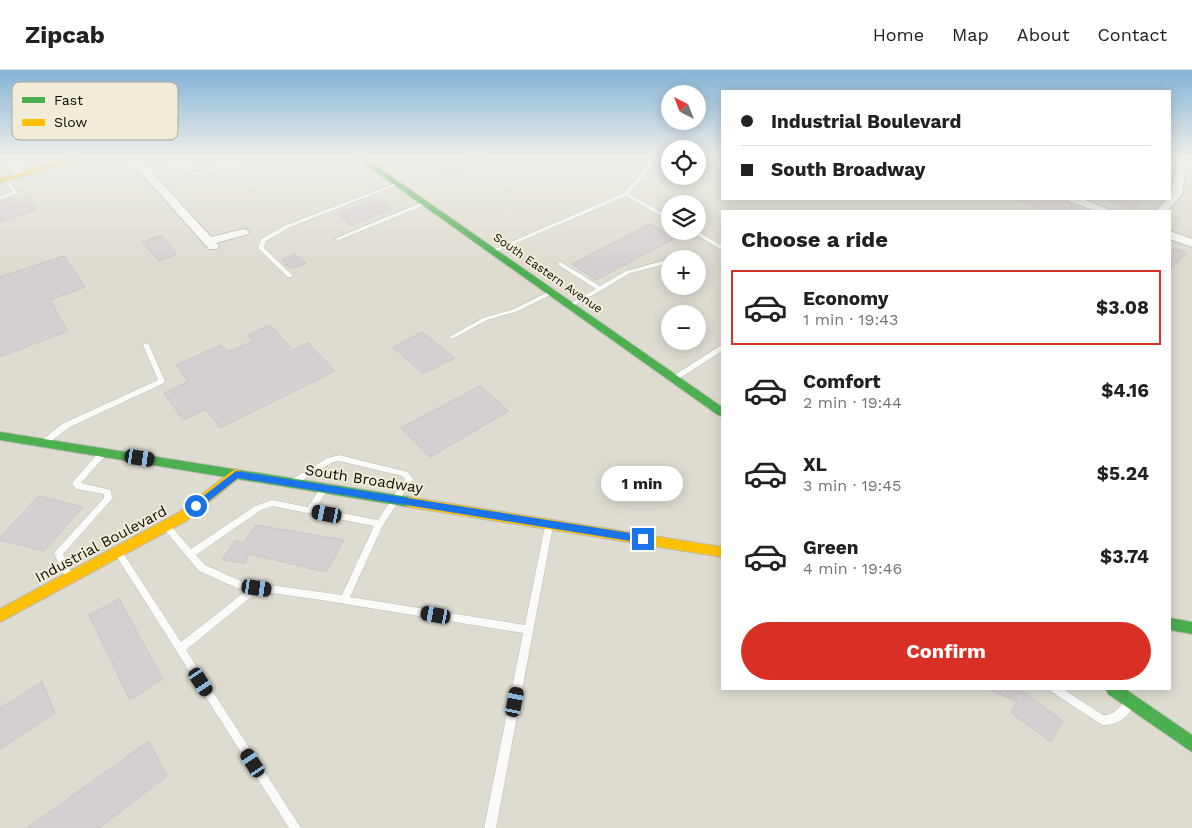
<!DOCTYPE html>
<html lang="en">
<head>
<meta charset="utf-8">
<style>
  body { margin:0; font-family:"Work Sans",sans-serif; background:#f6f6f6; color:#202124; height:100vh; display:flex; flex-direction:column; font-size:19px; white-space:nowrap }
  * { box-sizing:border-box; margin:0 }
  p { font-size:16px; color:#757577 }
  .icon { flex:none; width:28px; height:28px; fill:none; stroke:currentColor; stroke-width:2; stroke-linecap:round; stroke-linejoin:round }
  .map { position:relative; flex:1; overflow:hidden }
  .sheet { position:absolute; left:721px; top:140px; width:450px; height:480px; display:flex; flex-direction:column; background:#fff; border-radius:0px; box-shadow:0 2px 12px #0003 }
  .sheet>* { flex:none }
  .hud { position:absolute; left:721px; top:20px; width:450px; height:110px; border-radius:0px; box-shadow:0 2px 12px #0003; display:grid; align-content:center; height:110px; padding:0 20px; background:#fff }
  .needle { width:32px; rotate:318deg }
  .tools { position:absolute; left:661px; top:15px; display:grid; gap:10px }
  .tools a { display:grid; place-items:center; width:45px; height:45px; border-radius:50%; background:#fff; box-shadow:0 2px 12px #0003; font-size:25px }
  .end { position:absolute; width:22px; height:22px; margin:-11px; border:6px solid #1a73e8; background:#fff; box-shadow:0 0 0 2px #fff }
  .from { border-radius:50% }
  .bubble { position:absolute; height:35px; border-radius:18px; background:#fff; box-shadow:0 2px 12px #0003; font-size:16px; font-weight:700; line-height:35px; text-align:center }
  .car { position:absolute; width:15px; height:30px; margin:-15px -8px; border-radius:6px; box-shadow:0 0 4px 1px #0007; background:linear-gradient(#222 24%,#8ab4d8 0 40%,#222 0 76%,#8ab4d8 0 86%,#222 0) }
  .hud b { display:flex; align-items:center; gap:18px; height:48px; font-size:19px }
  .hud b+b { border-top:1px solid #e0e0e0 }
  .hud i { width:12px; height:12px; background:#202124 }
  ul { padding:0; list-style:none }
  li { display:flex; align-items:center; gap:15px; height:75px; margin:0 10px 8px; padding:0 10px; border:2px solid transparent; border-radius:0px }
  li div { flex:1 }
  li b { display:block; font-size:19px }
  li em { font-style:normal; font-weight:700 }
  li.current { border-color:#d93025 }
  li>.icon { width:45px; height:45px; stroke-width:1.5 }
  h2 { padding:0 20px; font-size:22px; line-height:60px }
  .button { display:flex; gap:10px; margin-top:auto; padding:10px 20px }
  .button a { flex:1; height:58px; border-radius:30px; background:#d93025; color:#fff; font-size:20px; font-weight:700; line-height:58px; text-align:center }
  header { display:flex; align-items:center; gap:30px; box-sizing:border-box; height:70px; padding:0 25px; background:#fff; border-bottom:1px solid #e0e0e0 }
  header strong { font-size:24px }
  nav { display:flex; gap:28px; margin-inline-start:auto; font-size:18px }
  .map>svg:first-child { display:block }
  .building { fill:#d6cfd1; stroke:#c9c6c4 }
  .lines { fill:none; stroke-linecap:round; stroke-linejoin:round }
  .lane-casing { stroke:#bcbab2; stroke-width:1 }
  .street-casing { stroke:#bcbab2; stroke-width:2 }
  .fast-casing { stroke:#bcbab2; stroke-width:2 }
  .slow-casing { stroke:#bcbab2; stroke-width:2 }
  .lane { fill:#fafaf8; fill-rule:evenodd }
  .street { fill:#fafaf8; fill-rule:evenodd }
  .fast { fill:#4caf50; fill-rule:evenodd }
  .slow { fill:#ffc107; fill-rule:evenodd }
  .route { fill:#1a73e8 }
  .labels { text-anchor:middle; stroke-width:4; stroke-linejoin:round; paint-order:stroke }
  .far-street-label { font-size:12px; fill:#0d0b05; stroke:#f1ecd8 }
  .street-label { font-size:15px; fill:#0d0b05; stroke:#f1ecd8 }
  .key { fill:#f1ecd8; stroke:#ada899; stroke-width:1 }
  .key-label { font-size:14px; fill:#0d0b05 }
</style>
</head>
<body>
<header>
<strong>Zipcab</strong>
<nav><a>Home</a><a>Map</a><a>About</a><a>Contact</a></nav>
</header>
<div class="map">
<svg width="1192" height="758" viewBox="0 0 1192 758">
  <rect width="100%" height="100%" fill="#dedcd1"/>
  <path class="building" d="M471,87H494V89L450,106L439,99Z
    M13,127L16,131L27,127L36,140L0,152V132Z
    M378,128L392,139L351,155L338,144Z
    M1066,129L1068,133L1079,137L1074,141H1046L1016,130Z
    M1105,129H1145L1133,140Z
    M650,154L675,168L596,210L572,194Z
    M161,165L177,184L159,191L142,172Z
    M1174,178L1187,183L1170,199V182Z
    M295,184L306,193L291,199L281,190Z
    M64,186L85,217L50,230L68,261L0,287V207Z
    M270,255L293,280L308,273L335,301L220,358L206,339L183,350L164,323L188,312L176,295L221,275L228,282L253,271L248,265Z
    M422,262L455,288L423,304L393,277Z
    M480,316L509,341L430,387L401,358Z
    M39,426L83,437L44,481L0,470V467Z
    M256,455L344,470L326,502L249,484L245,493L222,490L235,471L244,472Z
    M119,529L163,609L130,630L89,545Z
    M42,612L55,643L0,679V638Z
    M989,619H1019L1063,651L1051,672L1010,642L1017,632Z
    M149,671L167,706L99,758H27Z"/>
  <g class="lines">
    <g class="lane-casing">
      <path id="lane" d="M160,87C166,87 170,91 176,92C185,93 192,87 201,87L184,94L191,101L197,102L247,87H254L197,105L187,103L179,95L169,93Z
        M655,87H660L629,124L670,147V151L626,126L495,182L493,183L490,181L624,123Z
        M4,108H8L17,123L0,130V126L12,122L4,109Z
        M396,113L400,114L290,157L266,171L264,178L292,205V207H288L258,178L261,169L286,155Z
        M425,131L427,132V134L339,170L334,169Z
        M690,161H697L722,176V180Z
        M694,182L696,183V185L685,189H675Z
        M670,189V193L630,203L602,220L571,237L568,235L569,234L596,219L557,194L560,192L562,193L600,216L626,201Z
        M552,220L555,222L554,223L518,241L487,250L454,268L452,269L449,267L483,248L514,239Z
        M146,273L149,275L165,311L164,313L68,358L48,374H42L41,372L42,370L62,354L158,310L143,275Z
        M720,276H722V281L677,310H673L672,308L673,306Z
        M103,380L106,381L107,383L106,385L81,413L111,420L112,429L63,484L73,506L72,509L69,510L66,509L54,483L104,428V424L76,419L72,413L100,381Z
        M339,385L408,402L413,409L382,457L350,527L525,555L545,456L546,454L549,453L552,454L553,456L496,758H484L523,563L321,530L258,521L186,580L301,758H289L115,484L116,481L119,480L122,481L181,572L247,520L237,518L199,501L164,459L163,457L164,455L167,454L170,455L191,479L255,436L272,430L308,437L321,417H327L328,419L316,438L378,450L405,409L402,406L339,391L333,392L298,413H292L291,411L292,409L328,388ZM272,436L374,456L342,525L241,511L205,495L196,485L261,440Z
        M1050,619H1063L1103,645C1118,645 1118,635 1129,630L1133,631L1134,635C1128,648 1116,656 1102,655L1052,622Z"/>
    </g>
    <g class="street-casing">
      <path id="street" d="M1,87H11L24,105L23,107H15Z
        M127,87H138L211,167L244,159L250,162L248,164L216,173L219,176L217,179H209Z
        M1178,87H1188L1182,124L1167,141H1156L1166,129H1170Z
        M1068,129H1083L1112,141H1096L1069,131Z
        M1170,161L1192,169V177L1170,169Z"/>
    </g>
    <g class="fast-casing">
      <path id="fast" d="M355,87H363L722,337V346L718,345Z
        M0,362L409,427L413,429L415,432L413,435L409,437L0,370Z
        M1170,548L1192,552V564L1170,560Z
        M1106,619H1125L1192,665V682L1108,624Z"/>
    </g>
    <g class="slow-casing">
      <path id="slow" d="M74,87H85L0,113V109Z
        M236,399L240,401L242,404L240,407L186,451L0,552V539L178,443L232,401Z
        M409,427L722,477V487L409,437L405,435L403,432L405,429Z"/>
    </g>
    <use href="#lane" class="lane"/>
    <use href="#street" class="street"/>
    <use href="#fast" class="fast"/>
    <use href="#slow" class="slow"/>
  </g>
  <linearGradient id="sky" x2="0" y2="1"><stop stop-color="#83b3d6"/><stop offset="0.45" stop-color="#f0efea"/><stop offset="1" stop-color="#f0efea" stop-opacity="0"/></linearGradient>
  <rect width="1192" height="193" fill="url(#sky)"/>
  <path class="route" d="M236,401L643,465L647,469L643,473L238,408L199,439H193V434Z"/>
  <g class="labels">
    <g class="far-street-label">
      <text transform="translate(548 203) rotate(35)" y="4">South Eastern Avenue</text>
    </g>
    <g class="street-label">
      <text transform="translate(364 409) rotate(9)" y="5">South Broadway</text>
      <text transform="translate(101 474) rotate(-28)" y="5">Industrial Boulevard</text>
    </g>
  </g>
  <rect x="12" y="12" width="166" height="58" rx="8" class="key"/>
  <rect x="22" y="27" width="23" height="6" fill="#4caf50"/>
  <rect x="22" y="49" width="23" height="7" fill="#ffc107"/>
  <g class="key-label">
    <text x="54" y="35">Fast</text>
    <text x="54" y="57">Slow</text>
  </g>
</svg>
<div class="tools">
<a><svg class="needle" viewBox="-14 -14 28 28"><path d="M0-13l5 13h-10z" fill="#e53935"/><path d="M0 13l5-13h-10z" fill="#757577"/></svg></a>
<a><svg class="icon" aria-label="locate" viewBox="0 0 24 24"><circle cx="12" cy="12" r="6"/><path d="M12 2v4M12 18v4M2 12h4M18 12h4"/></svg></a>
<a><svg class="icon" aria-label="layers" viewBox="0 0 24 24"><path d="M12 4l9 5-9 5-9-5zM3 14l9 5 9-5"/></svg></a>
<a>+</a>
<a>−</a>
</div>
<i class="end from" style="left:196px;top:436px"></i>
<i class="end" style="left:643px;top:469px"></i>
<div class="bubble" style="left:601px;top:396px;width:82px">1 min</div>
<i class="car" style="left:140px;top:388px;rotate:99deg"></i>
<i class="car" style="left:327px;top:444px;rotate:281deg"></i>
<i class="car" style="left:257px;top:518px;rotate:98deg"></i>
<i class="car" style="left:436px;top:545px;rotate:280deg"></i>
<i class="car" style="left:201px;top:612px;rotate:147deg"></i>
<i class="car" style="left:515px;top:632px;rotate:11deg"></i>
<i class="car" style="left:253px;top:693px;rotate:327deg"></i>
<div class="hud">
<b><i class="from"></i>Industrial Boulevard</b>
<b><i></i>South Broadway</b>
</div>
<section class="sheet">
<h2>Choose a ride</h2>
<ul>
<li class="current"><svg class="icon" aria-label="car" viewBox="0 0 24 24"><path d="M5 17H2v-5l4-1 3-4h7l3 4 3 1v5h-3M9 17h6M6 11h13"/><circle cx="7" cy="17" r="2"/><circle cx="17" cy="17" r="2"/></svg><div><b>Economy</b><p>1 min · 19:43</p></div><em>$3.08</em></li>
<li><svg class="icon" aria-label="car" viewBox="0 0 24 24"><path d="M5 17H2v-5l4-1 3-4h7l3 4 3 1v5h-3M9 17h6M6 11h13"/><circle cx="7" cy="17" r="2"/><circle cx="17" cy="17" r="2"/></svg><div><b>Comfort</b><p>2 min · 19:44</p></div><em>$4.16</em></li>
<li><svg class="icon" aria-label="car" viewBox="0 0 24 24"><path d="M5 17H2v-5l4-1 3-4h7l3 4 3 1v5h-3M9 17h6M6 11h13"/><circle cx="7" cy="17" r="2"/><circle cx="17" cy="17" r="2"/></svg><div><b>XL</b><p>3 min · 19:45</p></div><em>$5.24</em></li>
<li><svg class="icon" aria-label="car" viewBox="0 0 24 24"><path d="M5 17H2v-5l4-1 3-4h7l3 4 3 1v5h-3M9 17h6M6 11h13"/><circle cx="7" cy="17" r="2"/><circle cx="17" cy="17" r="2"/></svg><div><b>Green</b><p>4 min · 19:46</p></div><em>$3.74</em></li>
</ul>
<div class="button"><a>Confirm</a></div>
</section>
</div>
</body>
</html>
